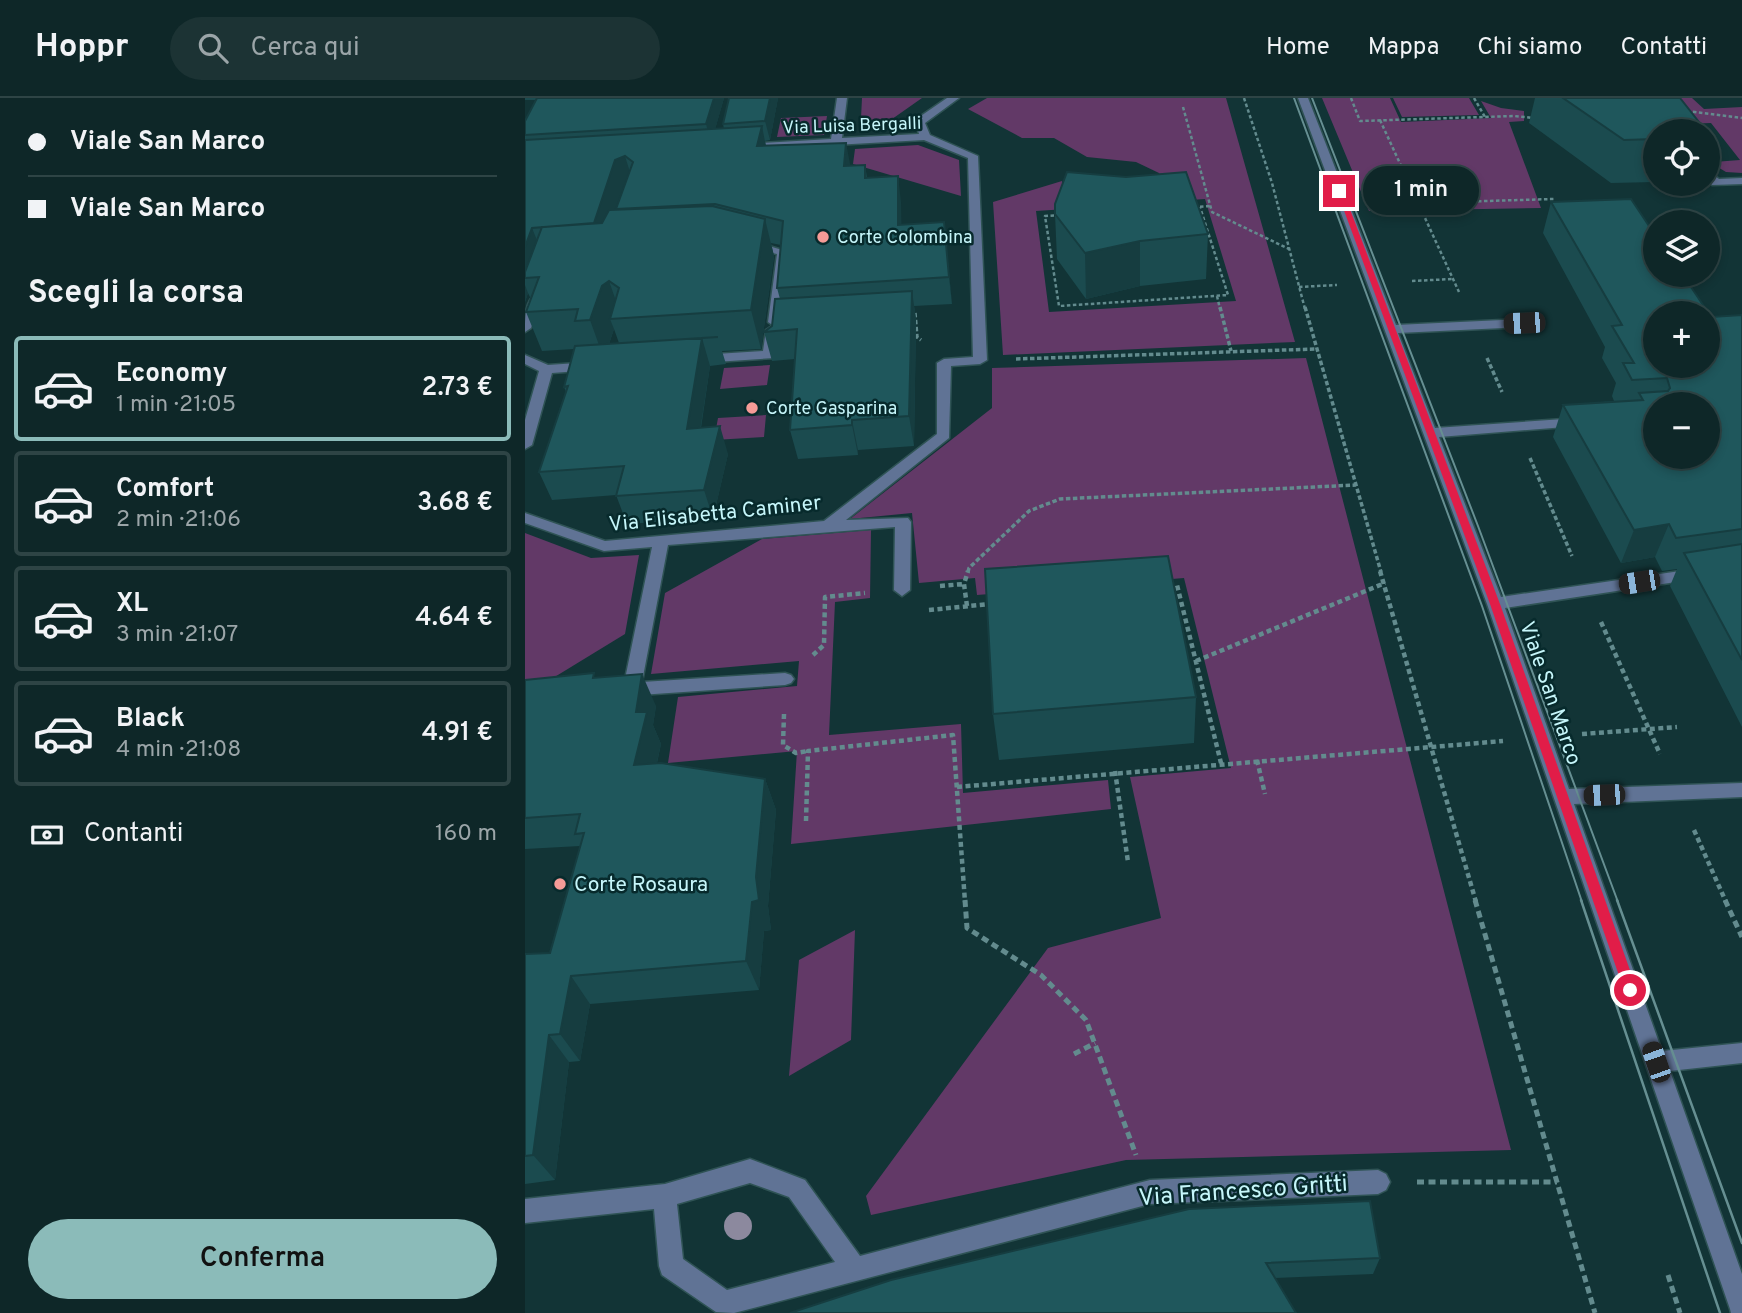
<!DOCTYPE html>
<html lang="it">
<head>
<meta charset="utf-8">
<style>
  body { margin:0; font-family:Overpass,sans-serif; background:#1c3334; color:#f1f3f6; height:100vh; display:flex; flex-direction:column; font-size:26px; white-space:nowrap }
  * { box-sizing:border-box; margin:0 }
  p { font-size:23px; color:#9ba5a8 }
  .icon { flex:none; width:38px; height:38px; fill:none; stroke:currentColor; stroke-width:2; stroke-linecap:round; stroke-linejoin:round }
  .map { position:relative; flex:1; overflow:hidden }
  .panel { display:flex; flex-direction:column; background:#0e2728; width:525px }
  .panel>* { flex:none }
  .hud { display:grid; align-content:center; height:154px; padding:0 28px; background:#0e2728 }
  .controls { position:absolute; left:1118px; top:21px; display:grid; gap:14px }
  .controls a { display:grid; place-items:center; width:77px; height:77px; border-radius:50%; background:#0e2728; box-shadow:0 4px 10px #0003,0 0 0 2px #2e4445; font-size:35px }
  .end { position:absolute; width:32px; height:32px; margin:-16px; border:9px solid #e11d48; background:#fff; box-shadow:0 0 0 4px #fff }
  .from { border-radius:50% }
  .bubble { position:absolute; height:49px; border-radius:24px; background:#0e2728; box-shadow:0 4px 10px #0003,0 0 0 2px #2e4445; font-size:23px; font-weight:600; line-height:49px; text-align:center }
  .car { position:absolute; width:21px; height:42px; margin:-21px -10px; border-radius:9px; box-shadow:0 0 5px 2px #0007; background:linear-gradient(#222 24%,#8ab4d8 0 40%,#222 0 76%,#8ab4d8 0 86%,#222 0) }
  .hud b { display:flex; align-items:center; gap:24px; height:66px; font-size:26px }
  .hud b+b { border-top:2px solid #2e4445 }
  .hud i { width:18px; height:18px; background:#f1f3f6 }
  ul { padding:0; list-style:none }
  li { display:flex; align-items:center; gap:21px; height:105px; margin:0 14px 10px; padding:0 14px; border:4px solid #2e4445; border-radius:7px }
  li div { flex:1 }
  li b { display:block; font-size:26px }
  li em { font-style:normal; font-weight:600 }
  li.active { border-color:#8bbbb9 }
  li>.icon { width:63px; height:63px; stroke-width:1.5 }
  h2 { padding:0 28px; font-size:32px; line-height:84px }
  .pay { display:flex; align-items:center; gap:18px; height:77px; padding:0 28px; font-size:26px }
  .pay p { margin-inline-start:auto }
  .button { display:flex; gap:14px; margin-top:auto; padding:14px 28px }
  .button a { flex:1; height:80px; border-radius:42px; background:#8bbbb9; color:#111; font-size:28px; font-weight:600; line-height:80px; text-align:center }
  header { display:flex; align-items:center; gap:42px; box-sizing:border-box; height:98px; padding:0 35px; background:#0e2728; border-bottom:2px solid #2e4445 }
  header strong { font-size:33px }
  nav { display:flex; gap:38px; margin-inline-start:auto; font-size:24px }
  .search { width:490px; height:63px; background:#1c3334; display:flex; align-items:center; gap:18px; box-sizing:border-box; padding:0 24px; border-radius:38px; color:#9ba5a8; font-size:26px }
  main { display:flex; flex:1; min-height:0 }
  .map>svg:first-child { display:block }
  .green { fill:#623967 }
  .lines { fill:none; stroke-linecap:round; stroke-linejoin:round }
  .minor-casing { stroke:#2f5355; stroke-width:3 }
  .path-far3 { stroke:#638b8e; stroke-width:2.5; stroke-dasharray:3.5 2.5; stroke-linecap:butt }
  .path-far2 { stroke:#638b8e; stroke-width:3.5; stroke-dasharray:4.5 2.5; stroke-linecap:butt }
  .path-far1 { stroke:#638b8e; stroke-width:4.5; stroke-dasharray:5 3.5; stroke-linecap:butt }
  .path { stroke:#638b8e; stroke-width:5; stroke-dasharray:7 4.5; stroke-linecap:butt }
  .minor { fill:#607395; fill-rule:evenodd }
  .tram-far1 { stroke:#668f92; stroke-width:2 }
  .tram { stroke:#668f92; stroke-width:2.5 }
  .tree { fill:#8c899e }
  .wall { fill:#1b4b4f; fill-rule:evenodd }
  .shaded-wall { fill:#163d40 }
  .building { fill:#1f575c; stroke:#163d40; stroke-width:2; fill-rule:evenodd }
  .route { fill:#e11d48 }
  .poi-dot { fill:#f59b97; stroke:#072a2c; stroke-width:2.5 }
  .labels { text-anchor:middle; stroke-width:5; stroke-linejoin:round; paint-order:stroke }
  .far-street-label { font-size:18px; fill:#c6f6fa; stroke:#072a2c }
  .far-poi-label { font-size:18px; fill:#c6f6fa; stroke:#072a2c; text-anchor:start }
  .street-label { font-size:21px; fill:#c6f6fa; stroke:#072a2c }
  .poi-label { font-size:21px; fill:#c6f6fa; stroke:#072a2c; text-anchor:start }
  .near-street-label { font-size:24px; fill:#c6f6fa; stroke:#072a2c }
</style>
</head>
<body>
<header>
<strong>Hoppr</strong>
<div class="search"><svg class="icon" aria-label="search" viewBox="0 0 24 24"><circle cx="10" cy="10" r="6"/><path d="M15 15l6 6"/></svg>Cerca qui</div>
<nav><a>Home</a><a>Mappa</a><a>Chi siamo</a><a>Contatti</a></nav>
</header>
<main>
<section class="panel">
<div class="hud">
<b><i class="from"></i>Viale San Marco</b>
<b><i></i>Viale San Marco</b>
</div>
<h2>Scegli la corsa</h2>
<ul>
<li class="active"><svg class="icon" aria-label="car" viewBox="0 0 24 24"><path d="M5 17H2v-5l4-1 3-4h7l3 4 3 1v5h-3M9 17h6M6 11h13"/><circle cx="7" cy="17" r="2"/><circle cx="17" cy="17" r="2"/></svg><div><b>Economy</b><p>1 min · 21:05</p></div><em>2.73 €</em></li>
<li><svg class="icon" aria-label="car" viewBox="0 0 24 24"><path d="M5 17H2v-5l4-1 3-4h7l3 4 3 1v5h-3M9 17h6M6 11h13"/><circle cx="7" cy="17" r="2"/><circle cx="17" cy="17" r="2"/></svg><div><b>Comfort</b><p>2 min · 21:06</p></div><em>3.68 €</em></li>
<li><svg class="icon" aria-label="car" viewBox="0 0 24 24"><path d="M5 17H2v-5l4-1 3-4h7l3 4 3 1v5h-3M9 17h6M6 11h13"/><circle cx="7" cy="17" r="2"/><circle cx="17" cy="17" r="2"/></svg><div><b>XL</b><p>3 min · 21:07</p></div><em>4.64 €</em></li>
<li><svg class="icon" aria-label="car" viewBox="0 0 24 24"><path d="M5 17H2v-5l4-1 3-4h7l3 4 3 1v5h-3M9 17h6M6 11h13"/><circle cx="7" cy="17" r="2"/><circle cx="17" cy="17" r="2"/></svg><div><b>Black</b><p>4 min · 21:08</p></div><em>4.91 €</em></li>
</ul>
<div class="pay"><svg class="icon" aria-label="cash" viewBox="0 0 24 24"><path d="M3 7h18v10H3z"/><circle cx="12" cy="12" r="2"/></svg>Contanti<p>160 m</p></div>
<div class="button"><a>Conferma</a></div>
</section>
<div class="map">
<svg width="1217" height="1215" viewBox="0 0 1217 1215">
  <rect width="100%" height="100%" fill="#123436"/>
  <path class="green" d="M337,0H397L360,26L336,20Z
    M462,0H701L770,244L478,257L468,104L537,83L538,92L572,109L511,113L524,214L711,203L680,101L620,105L638,83L634,75L611,64L562,59L529,40H497L443,11Z
    M797,0H865L876,24L966,20L956,3L976,10L999,13V23L984,24L1016,110L844,113Z
    M868,0H944L954,17L877,19Z
    M1137,0H1167L1179,11L1217,9V75L1201,74L1191,68L1189,64L1215,62L1186,25L1158,26Z
    M302,18L299,37L252,39L256,20Z
    M393,47L434,62L436,98L328,66L330,51Z
    M781,260L986,1052L601,1062L346,1117L341,1098L523,850L636,820L605,679L706,670L659,480L452,497L450,480L394,485L387,415L325,421L467,310V270Z
    M245,267L242,287L195,291L199,270Z
    M241,317L239,339L189,342L193,320Z
    M346,432L345,500L310,504L304,637L436,626L438,695L583,682L586,711L266,746L272,653L143,665L153,599L272,588L274,563L126,576L140,495L237,441Z
    M0,435L66,460L114,457L100,536L28,580L0,582Z
    M330,832L326,942L264,978L274,862Z"/>
  <g class="lines">
    <g class="minor-casing">
      <path id="minor" d="M312,0H322L317,40L394,36L390,22L422,0H434L400,25L405,37L453,58L462,262L455,266L426,268L424,340L321,422L383,420L386,424L385,492L377,498L369,492L370,429L143,447L117,584L260,575L266,577L269,581L266,585L260,587L100,598L94,597L91,592L99,586L127,449L79,453L0,425V415L80,443L299,423L412,336V265L419,261L448,259L443,60L399,42L237,51L232,48L237,45L306,41Z
        M773,0H783L871,227L999,221L1005,225L999,229L873,235L910,330L1053,320L1060,324L1053,328L914,339L976,499L1217,464V474L980,510L1044,691L1217,685V699L1049,706L1137,953L1217,945V965L1145,973L1217,1176V1215H1206L1205,1211L962,506Z
        M1183,73L1194,81L1217,80V86L1187,87L1183,83Z
        M224,142L264,154L254,227L249,228L243,224L252,156L220,149L218,146Z
        M11,196L17,200L6,230L0,234C0,221 0,202 11,196Z
        M247,228L253,232L249,260L175,265L168,261L175,257L238,253L241,232Z
        M0,257L23,267L67,264L74,268L67,272L27,275L7,347L0,351V322L14,273L0,266Z
        M225,1061L280,1082L335,1158L625,1082L853,1072L861,1076L865,1084L861,1092L853,1096L625,1106L209,1215L191,1214L137,1177L134,1168L129,1111L0,1125V1101L140,1086ZM225,1085L264,1099L310,1164L202,1192L158,1161L152,1106Z"/>
    </g>
    <path class="path-far3" d="M719,0L747,85L780,211
      M826,0L835,23L989,18L1009,20
      M949,0L960,19
      M658,9L687,114L764,151
      M1162,13L1217,20
      M855,22L934,194
      M893,105L1029,101
      M669,109L686,108
      M535,117L520,118L534,208L703,197L675,109
      M887,183L928,181
      M774,189L812,187
      M692,198L695,211"/>
    <path class="path-far2" d="M695,209L706,253
      M780,209L856,474
      M390,215L392,239L396,242
      M962,260L977,294
      M491,261L790,251
      M1005,360L1047,458
      M443,474L444,470L504,413L535,401L831,387"/>
    <path class="path-far1" d="M855,473L951,804
      M415,488L439,486
      M644,488L652,487L696,665
      M442,508L439,486L443,473
      M404,512L465,506
      M1076,524L1135,656
      M288,557L299,547L300,499L340,495
      M671,563L860,485
      M259,616L258,647L271,655L283,653
      M1057,636L1152,629
      M732,662L740,696
      M590,673L603,764
      M432,689L978,643
      M281,723L283,653L428,637L440,804
      M1169,732L1201,804"/>
    <path class="path" d="M440,802L442,830L516,877L561,922L611,1057
      M950,802L1070,1215
      M1200,802L1217,839
      M549,956L570,945
      M892,1084H1032
      M1143,1177L1155,1215"/>
    <use href="#minor" class="minor"/>
    <path class="tram-far1" d="M769,0L957,508L1057,804
      M787,0L953,428L1093,804"/>
    <path class="tram" d="M1056,802L1195,1215
      M1092,802L1217,1145"/>
  </g>
  <circle class="tree" cx="213" cy="1128" r="14"/>
  <path class="wall" d="M0,0H199L190,31H199L198,26L253,0L245,42L240,43L241,48L325,68L340,67L342,80L376,104V127L419,124L427,206L389,208L391,221L389,348L333,352V357L273,361L265,332L270,261L247,263L239,234L247,228L255,201L252,190L256,147L246,145L249,158L236,251L197,253L201,266L185,268L176,330L203,356L188,420L102,426L91,397L27,402L14,374L41,294L39,289L49,251L17,253L1,214L6,201L3,195L0,204V23L11,2H0ZM89,231L94,245L84,246Z
    M1010,0H1155L1130,33V84L1086,85L1004,25Z
    M1026,104L1186,219L1217,217V629L1145,488L1152,471L1137,473L1130,459L1096,465L1028,339L1038,307L1089,303L1087,298L1091,285L1077,260L1080,249L1018,135Z
    M530,116L683,136L681,181L615,188L561,201L532,161Z
    M71,580L131,608L128,627L136,646L132,665L240,681L251,712L243,808L246,832L239,833L234,892L65,906L55,963L44,964L30,1082L0,1086V856L25,855L55,748L0,751V582Z
    M671,599L669,645L474,662L468,616Z
    M855,1160L848,1176L750,1180L366,1182Z"/>
  <path class="shaded-wall" d="M189,0H199L186,46L181,26Z
    M245,0H253L245,42L240,23Z
    M237,28L242,54L232,48Z
    M321,45L326,71L319,68Z
    M100,58L108,84L99,88L78,151L69,125L90,62Z
    M373,78L376,104L377,154L373,127Z
    M240,121L249,158L236,251L226,212Z
    M419,124L422,151L427,206L424,179Z
    M7,130L18,157L0,180V149Z
    M615,143V188L561,201L560,155Z
    M84,183L97,220L85,221L89,231L79,261L65,222L77,188Z
    M0,187L3,195L0,204Z
    M387,193L391,221L389,348L384,318Z
    M177,240L185,268L171,359L162,331Z
    M327,322L333,352V357L327,327Z
    M195,328L203,356L188,420L179,392Z
    M1144,426L1130,459L1096,465L1109,432Z
    M117,576L131,608L128,627L136,646L124,699L109,667L111,614Z
    M240,681L251,712L243,808L246,832L239,833L234,892L221,863L227,804L231,779Z
    M46,878L65,906L55,963L35,936Z
    M24,937L44,964L30,1082L8,1057Z"/>
  <path class="building" d="M12,0H189L181,26L0,37V23Z
    M204,0H245L240,23L198,26Z
    M1038,0H1155L1181,33H1130V41L1099,42Z
    M237,28L232,48L321,45L319,68L340,67V80L373,78V127L419,124L424,179L252,190L258,123L190,106L91,111L108,64L100,58L90,62L69,125L7,130L0,149V42Z
    M542,74L601,79L661,74L683,136L615,143L560,155L530,116V106Z
    M1106,101L1130,137V177H1158L1186,219L1217,217V431L1151,440L1144,426L1109,432L1038,307L1118,302L1114,295L1143,293L1145,290L1142,280L1107,282L1098,265H1109L1087,228L1097,227L1026,104ZM1130,215H1183V268H1130ZM1130,306H1183V359H1130Z
    M187,108L240,121L226,212L85,221L94,190L84,183L77,188L65,222L50,223L53,211L1,214L14,179L0,180V174L17,129L77,125L84,112Z
    M387,193L384,318L327,322V327L265,332L272,231L239,234L247,228L250,201Z
    M193,239L177,240L162,331L195,328L179,392L91,398L99,368L14,374L43,288L39,289L50,248Z
    M1217,446V562L1159,455Z
    M643,458L671,599L468,616L460,471Z
    M69,575L68,580L117,576L111,614H122L109,667L136,665L240,681L231,779L234,802L227,804L221,863L46,878L35,936L24,937L8,1057L0,1058V856L25,855L59,735L50,736L55,716L0,720V582Z
    M845,1103L855,1160L741,1165L771,1215H265L366,1182L664,1111Z"/>
  <path class="route" d="M811,91L818,93L975,506L1112,892L1105,898L1099,892L965,506Z"/>
  <g class="poi-dot">
    <circle cx="298" cy="139" r="7"/>
    <circle cx="227" cy="310" r="7"/>
    <circle cx="35" cy="786" r="7"/>
  </g>
  <g class="labels">
    <g class="far-street-label">
      <text transform="translate(327 27) rotate(-2)" y="6">Via Luisa Bergalli</text>
    </g>
    <g class="far-poi-label">
      <text x="312" y="145">Corte Colombina</text>
      <text x="241" y="316">Corte Gasparina</text>
    </g>
    <g class="street-label">
      <text transform="translate(190 415) rotate(-6)" y="7">Via Elisabetta Caminer</text>
      <text transform="translate(1026 595) rotate(71)" y="7">Viale San Marco</text>
    </g>
    <g class="poi-label">
      <text x="49" y="793">Corte Rosaura</text>
    </g>
    <g class="near-street-label">
      <text transform="translate(718 1092) rotate(-4)" y="8">Via Francesco Gritti</text>
    </g>
  </g>
</svg>
<div class="controls">
<a><svg class="icon" aria-label="locate" viewBox="0 0 24 24"><circle cx="12" cy="12" r="6"/><path d="M12 2v4M12 18v4M2 12h4M18 12h4"/></svg></a>
<a><svg class="icon" aria-label="layers" viewBox="0 0 24 24"><path d="M12 4l9 5-9 5-9-5zM3 14l9 5 9-5"/></svg></a>
<a>+</a>
<a>−</a>
</div>
<i class="end from" style="left:1105px;top:892px"></i>
<i class="end" style="left:814px;top:93px"></i>
<div class="bubble" style="left:838px;top:68px;width:116px">1 min</div>
<i class="car" style="left:999px;top:225px;rotate:268deg"></i>
<i class="car" style="left:1114px;top:484px;rotate:261deg"></i>
<i class="car" style="left:1079px;top:697px;rotate:268deg"></i>
<i class="car" style="left:1131px;top:964px;rotate:341deg"></i>
</div>
</main>
</body>
</html>
